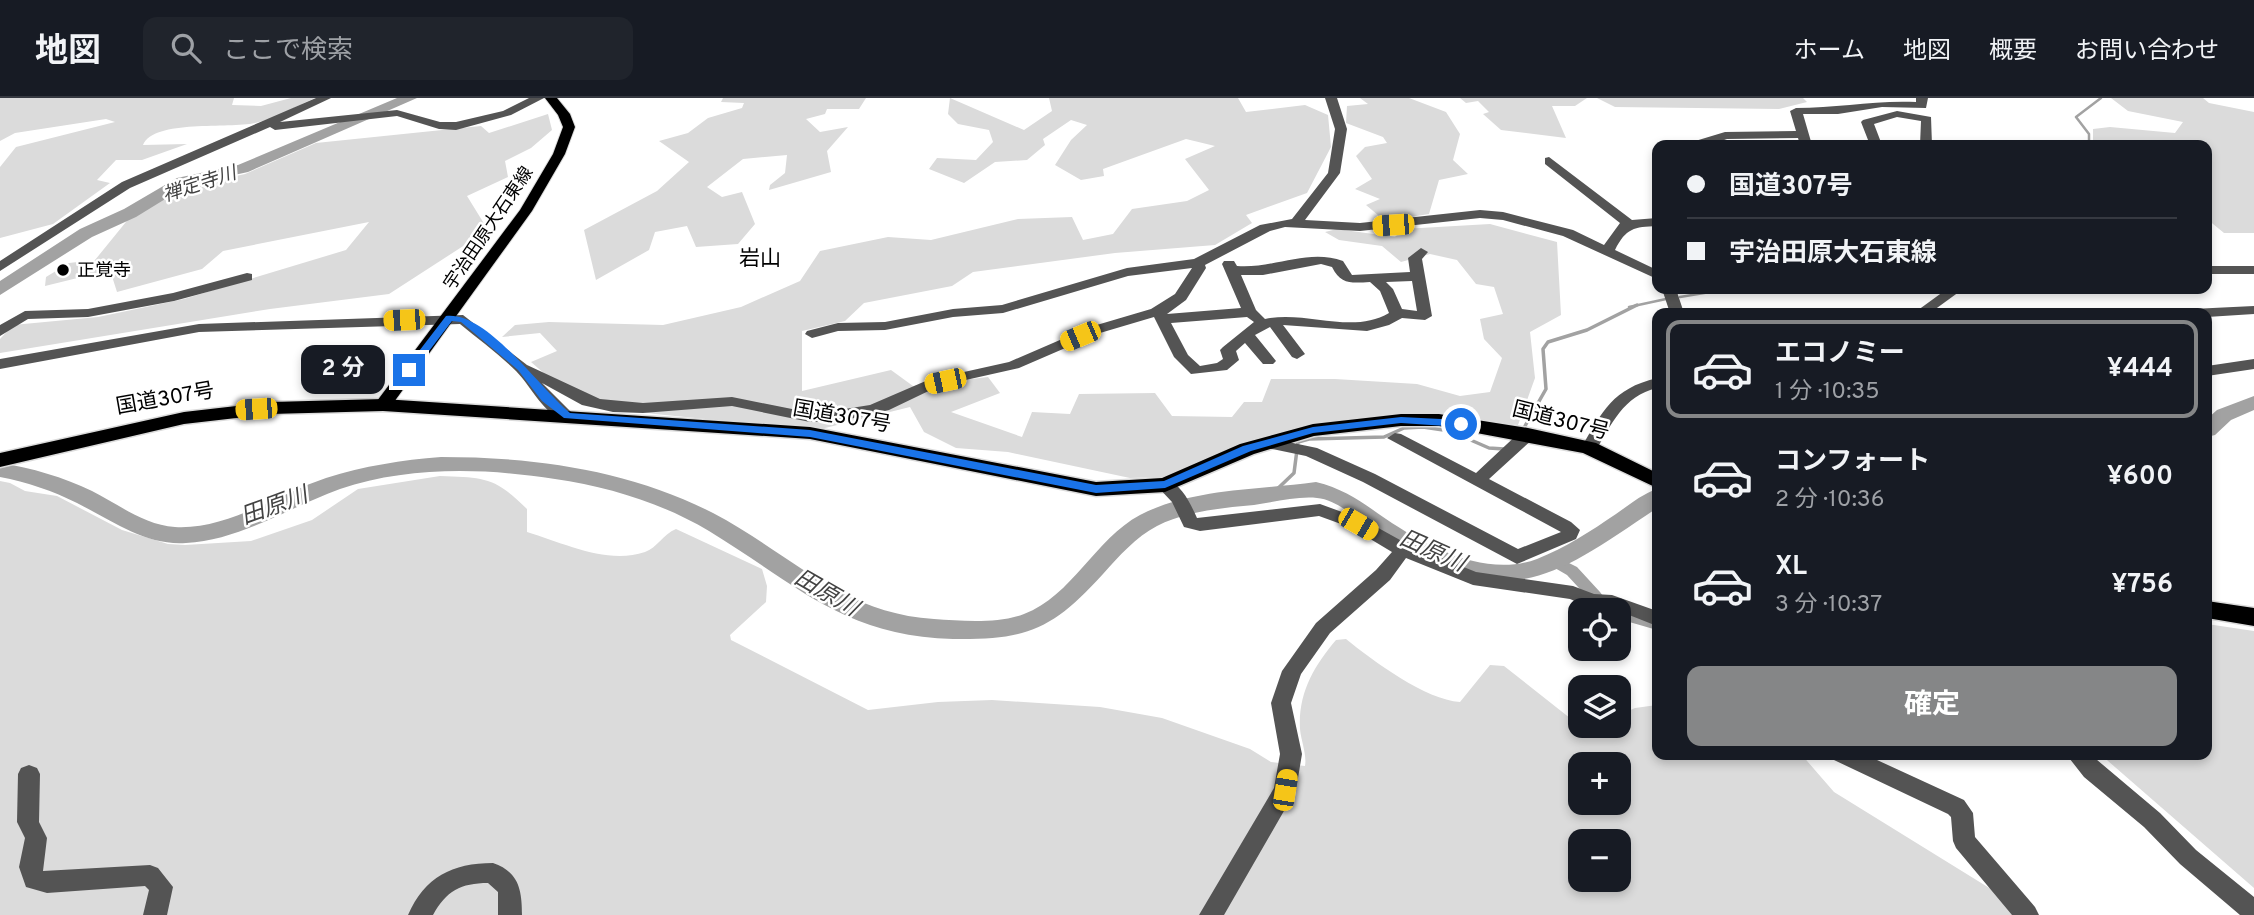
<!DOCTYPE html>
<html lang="ja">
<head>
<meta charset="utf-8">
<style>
  body { margin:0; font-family:Overpass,"Noto Sans JP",sans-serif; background:#20242c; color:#f1f3f6; height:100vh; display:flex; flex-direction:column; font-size:26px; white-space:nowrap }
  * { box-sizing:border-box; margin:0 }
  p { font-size:23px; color:#9ea1a6 }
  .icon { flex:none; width:38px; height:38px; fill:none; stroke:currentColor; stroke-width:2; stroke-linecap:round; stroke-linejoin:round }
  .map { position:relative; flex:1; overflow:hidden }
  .details { position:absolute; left:1652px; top:210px; width:560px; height:452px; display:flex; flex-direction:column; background:#171b24; border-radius:14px; box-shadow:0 4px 10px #0003 }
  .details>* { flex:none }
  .hud { position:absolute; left:1652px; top:42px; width:560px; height:154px; border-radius:14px; box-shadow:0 4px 10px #0003; display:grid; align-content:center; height:154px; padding:0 35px; background:#171b24 }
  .fabs { position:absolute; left:1568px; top:500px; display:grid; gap:14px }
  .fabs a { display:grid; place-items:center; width:63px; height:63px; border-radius:14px; background:#171b24; box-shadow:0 4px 10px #0003; font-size:35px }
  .end { position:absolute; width:32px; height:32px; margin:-16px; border:9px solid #1a73e8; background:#fff; box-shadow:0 0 0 4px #fff }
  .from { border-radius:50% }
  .bubble { position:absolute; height:49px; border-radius:14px; background:#171b24; box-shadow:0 4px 10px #0003; font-size:23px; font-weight:700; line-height:49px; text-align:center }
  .car { position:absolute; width:21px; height:42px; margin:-21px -10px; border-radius:9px; box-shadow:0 0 5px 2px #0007; background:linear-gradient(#f5c518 24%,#345 0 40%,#f5c518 0 76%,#345 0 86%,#f5c518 0) }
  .hud b { display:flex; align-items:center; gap:24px; height:66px; font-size:26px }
  .hud b+b { border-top:2px solid #363941 }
  .hud i { width:18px; height:18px; background:#f1f3f6 }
  ul { padding:12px 0 0; list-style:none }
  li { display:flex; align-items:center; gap:21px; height:98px; margin:0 14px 10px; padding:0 21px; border:4px solid transparent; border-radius:14px }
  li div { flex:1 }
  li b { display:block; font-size:26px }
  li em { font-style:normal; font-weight:700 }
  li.on { border-color:#858687 }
  li>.icon { width:63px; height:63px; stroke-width:1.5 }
  .button { display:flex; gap:14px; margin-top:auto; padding:14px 35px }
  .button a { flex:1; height:80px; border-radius:14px; background:#858687; color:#fff; font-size:28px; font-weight:700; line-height:80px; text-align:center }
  header { display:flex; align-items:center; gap:42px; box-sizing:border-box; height:98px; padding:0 35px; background:#171b24; border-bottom:2px solid #363941 }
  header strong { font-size:33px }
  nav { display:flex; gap:38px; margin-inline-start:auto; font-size:24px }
  .search { width:490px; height:63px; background:#20242c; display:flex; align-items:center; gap:18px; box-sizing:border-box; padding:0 24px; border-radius:14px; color:#9ea1a6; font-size:26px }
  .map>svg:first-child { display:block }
  .green { fill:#dbdbdb; fill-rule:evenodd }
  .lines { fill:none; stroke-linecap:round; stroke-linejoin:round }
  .stream-far1 { stroke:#a2a2a2; stroke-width:2.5 }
  .stream { stroke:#a2a2a2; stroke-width:3.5 }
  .canal { fill:#a2a2a2; fill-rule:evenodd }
  .river { fill:#a2a2a2; fill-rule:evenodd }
  .major-casing { stroke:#dbdbdb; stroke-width:2 }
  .highway-casing { stroke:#dbdbdb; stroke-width:3 }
  .minor { fill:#545454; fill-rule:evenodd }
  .major { fill:#000; fill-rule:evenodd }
  .highway { fill:#000; fill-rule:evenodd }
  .route { fill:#1a73e8 }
  .poi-dot { fill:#000; stroke:#fff; stroke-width:2.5 }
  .labels { text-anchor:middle; stroke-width:5; stroke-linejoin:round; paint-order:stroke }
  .far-street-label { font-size:18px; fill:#000; stroke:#fff }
  .far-poi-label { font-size:18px; fill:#000; stroke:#fff; text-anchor:start }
  .far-water-label { font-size:19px; font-style:italic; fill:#434343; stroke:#fff }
  .far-quarter-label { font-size:21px; fill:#000; stroke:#fff }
  .street-label { font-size:21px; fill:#000; stroke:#fff }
  .water-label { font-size:23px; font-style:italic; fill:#434343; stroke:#fff }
</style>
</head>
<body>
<header>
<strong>地図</strong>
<div class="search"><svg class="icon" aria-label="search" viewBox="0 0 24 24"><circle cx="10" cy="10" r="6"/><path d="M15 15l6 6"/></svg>ここで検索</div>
<nav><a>ホーム</a><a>地図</a><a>概要</a><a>お問い合わせ</a></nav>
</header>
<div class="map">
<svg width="2254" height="817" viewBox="0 0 2254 817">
  <rect width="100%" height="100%" fill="#fff"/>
  <path class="green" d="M0,0H234L232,7L261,8L291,0H315C296,8 275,21 255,25C229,31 154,21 143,47L187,46L142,62H116L97,82L110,85L53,126L0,140V69L16,49L115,24L106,21L15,35L0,43Z
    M723,0H866L859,11H827L825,16L806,21L820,34L848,29L827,53L831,74L769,92L770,87L785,75L787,57L743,61L707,89L722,99L742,94L755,126L738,146L696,149L687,128L655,134L649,152L596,182L584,132L657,93L689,64L659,43L688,35L708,20L742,10L744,5L721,4Z
    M950,0L1024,32L1052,13L1049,0H1238L1246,14L1305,7L1328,17L1331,49L1307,95L1246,117L1252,125L1215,147L1115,155L973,174L952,188L864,205L845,223L802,233V293L891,272L913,288L988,279L1000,295L951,314L1022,339L1032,314L1070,316L1079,296L1155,295L1172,318L1232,319L1244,304H1262L1271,281H1335L1417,286L1460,298L1490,294L1502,260L1484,241L1480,221L1503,216L1494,189L1476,186L1457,162L1430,156L1401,164L1382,148L1339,142L1325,134L1337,131L1395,139L1403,131L1490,126L1557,144L1561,217L1530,234L1535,280L1518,327L1412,316L1269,337L1164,379L1130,380L1008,354L956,350L924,334L910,309L817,332L655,316L576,303L531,264L557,253L540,235L502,239L515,227L549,224L663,227L741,209L800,183L820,153L888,139L931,142L1018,121L1072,119L1083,142L1113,136L1132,111L1187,103L1209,92L1185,61L1215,48L1186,41L1103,71L1104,78L1081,82L1055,67L1071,42L1087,27L1071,22L1043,41L1045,47L1027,62L995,64L964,85L929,71L937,60L976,62L993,44L989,32L958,26L948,16Z
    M1360,0H1409L1446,14L1460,36L1453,62L1468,76L1439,82L1429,116L1385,123L1366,107L1380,101L1355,91L1372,81L1356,58L1365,49L1387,45L1383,39L1346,25L1347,8L1368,6Z
    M1460,0H1587L1575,8H1552L1566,40L1501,32L1483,16L1489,14L1478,3L1466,5Z
    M1597,0H1803L1807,4L1779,11L1615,9Z
    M2111,0H2203L2209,5L2254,14V135H2224L2207,121V47H2093V31L2110,29L2175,35L2183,24L2128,13Z
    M548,16L552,32L531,50L505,63L508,79L467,98L488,132L389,196L270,211L0,255V241L13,227L98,219L184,201L346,152L369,124L223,153L202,171L117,194L110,172L45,188L46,179L69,165L95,162L130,119L169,93L245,76L316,45L481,28L489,35Z
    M440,378C484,380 494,378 527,411V434C564,445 607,467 645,454C657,450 663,436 676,431L762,471L767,488L766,504L730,537L731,542L868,612L938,604L992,602L1100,609L1162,620L1250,651L1271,664L1305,668C1307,656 1301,643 1300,631C1298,595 1314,568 1336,542L1346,541C1373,563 1426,602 1460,604L1490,567L1504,568L1580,628H1619V617L1635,610L1657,607V656H1801L1834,694L2033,817H0V383L10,385L25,393L57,398L122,432L168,446L185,447L251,443L312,422L358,391ZM1580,667H1619V705H1580ZM1580,744H1619V782H1580Z
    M2207,526L2254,533V790L2100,656H2207Z"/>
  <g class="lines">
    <path class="stream-far1" d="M2089,47V36L2076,19L2101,0
      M1680,199L1728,191
      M1629,209L1666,201"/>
    <path class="stream" d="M1525,328L1546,291L1543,251L1548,244L1587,232L1637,207
      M1270,398L1294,375L1298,344L1309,341L1384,339L1404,330L1423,329L1450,333L1489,350L1504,351"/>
    <path class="canal" d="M1553,457L1577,469L1600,494L1603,498L1600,502H1590L1567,477L1548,466L1546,462L1548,458Z
      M1619,509L1657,520V532L1619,521V513H1613Z"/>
    <path class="river" d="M397,0H417L248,74L188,87L136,119L92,139L0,197V183L80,131L124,111L177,80L238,67Z
      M2254,298V312L2231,322L2215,337L2207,339V321L2217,312Z
      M441,359C535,359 629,372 713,415C791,456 842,515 934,521C962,523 998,526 1024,516C1072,498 1095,441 1140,417C1192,390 1259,392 1316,384C1345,391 1363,405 1386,421C1428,449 1486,480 1537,461C1565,450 1591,433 1616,416C1629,407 1642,396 1657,391V410C1549,483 1510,514 1386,442C1365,430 1342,402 1317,400C1298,398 1274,404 1254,407C1222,410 1186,413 1157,428C1136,439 1119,458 1103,476C1053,531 1028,542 953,541C843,538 796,486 709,433C662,405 609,389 555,381C485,370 408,368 340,391C290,409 240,442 186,445C146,448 111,422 77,405C53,393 27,384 0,379V365C32,370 63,379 92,393C118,406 144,427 175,429C227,432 278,396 326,380C364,368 402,362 441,359Z"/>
    <g class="major-casing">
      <path id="major" d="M545,0H557L570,16L575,29L565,56L532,113L389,311H377L375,307L377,303L520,112L553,56L563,29L558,17Z"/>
    </g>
    <g class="highway-casing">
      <path id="highway" d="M383,301L810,329L1096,384L1162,380L1240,346L1313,326L1401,316H1439L1528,330L1596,345L1657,375V390L1583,355L1439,328H1401L1314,338L1254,356L1165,394L1096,398L810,341L383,313L271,316L184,326L0,369V355L184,314L271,304Z
        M2207,503L2254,510V528L2207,520Z"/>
    </g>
    <path class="minor" d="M316,0H331L280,24L397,12L440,24H456L503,13L529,0H544L511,17L456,32L439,31L397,18L275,32L270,29L130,90L0,173V163L122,84Z
      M1325,0H1337L1347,31L1340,75L1305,122L1360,125L1480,112L1503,114L1573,132L1604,147L1620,125L1545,66V60L1549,59L1632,122L1657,120V128C1634,129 1626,130 1615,152L1657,172V181L1563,138L1503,122L1480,120L1360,133L1285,129L1270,133L1205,167L1206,170L1186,202L1167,216L1241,210L1222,166L1224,163H1234L1237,168C1273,171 1308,150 1343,163L1352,177L1410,174L1408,160L1421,150L1428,154L1422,161L1432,218L1425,222L1402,220L1389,227L1367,233L1283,227L1305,256L1297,261L1292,259L1270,229L1255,237L1276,263L1273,266H1263L1245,245L1236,253L1239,262L1227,272L1191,276L1174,259L1154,219L1100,235L1019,270L939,288L889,312L841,323L810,324L732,308L643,315L613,314L582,307L542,285L575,318L567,323C543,317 532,289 516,273C499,256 478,241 460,226L199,234L0,271V261L199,226L463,217L527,267L600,301L643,305L732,299L797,312L832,313L870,307L928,282L1009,264L1090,229L1151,211L1175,196L1192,170L1128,178L1003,215L953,219L885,232L838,233L812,240L805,236L807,233L838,225L885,224L953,211L1002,207L1127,170L1194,161L1260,127L1292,121L1328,75L1335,31ZM1321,166L1332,169C1341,187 1352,185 1370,184L1380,193L1389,215C1352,237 1306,212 1265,221L1256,212L1241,177H1263ZM1412,183L1417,213L1402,211L1393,191L1386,184ZM1247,219L1254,224L1223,249L1220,252L1223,261L1217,265L1200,268L1188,257L1171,225Z
      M1916,0H1928L1926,10L1882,9L1838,16H1803L1812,47H1800L1798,40L1727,41L1710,47H1682L1725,34L1796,33L1790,13L1796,10C1837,10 1876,2 1916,4Z
      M1897,13L1931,19L1932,47H1920L1921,23L1897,19L1874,26L1882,47H1870L1861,24L1863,22Z
      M2207,168H2254V176H2207Z
      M247,175L252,176V182L174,203L88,219L28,221L0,238V227L25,213L88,211L173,195Z
      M1662,191H1676L1684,215H1670Z
      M1947,191H1963L1930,215H1914Z
      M2254,208V216L2207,219V215H2185L2192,211Z
      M2254,261V271L2207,278V268Z
      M1657,280V290C1623,298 1612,326 1595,354H1583L1581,350C1603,313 1612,291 1657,280Z
      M1528,331L1534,332L1536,336L1534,340L1489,381L1571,424L1580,432L1576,441L1517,466L1363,384L1306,358L1263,349L1261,345L1269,340L1317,350L1375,376L1518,451L1561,434L1387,340L1395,335L1401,336L1476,375L1522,332Z
      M1165,381C1182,386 1190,405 1197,420L1320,406L1364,422L1409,447L1476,474L1573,488L1594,496L1612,497L1657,513V528L1619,513L1592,510L1570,501L1473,487L1406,460L1390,482L1330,535L1301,576L1291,605L1302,656L1296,692L1224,817H1199L1274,690L1280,656L1271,605L1282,573L1316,525L1376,472L1392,454L1352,430L1319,418L1200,433L1184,429L1172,404L1156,387Z
      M1831,656H1864L1964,702L1973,715L1975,739L2035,809L2039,817H2012L1956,750L1953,743L1951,719L1948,716L1834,662Z
      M2066,656H2090L2160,715L2196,752L2254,799V817H2240L2180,766L2144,729L2084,679Z
      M29,667L37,670L40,676L39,724L47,740L43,773L150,767L158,770L173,789L167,817H143L149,792L145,788L47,795L26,789L19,769L25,740L17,724L18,676L21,670Z
      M493,765C519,774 522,792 522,817H498V794L488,785C461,785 446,793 433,817H408C425,779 452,765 493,765Z"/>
    <use href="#major" class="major"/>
    <use href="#highway" class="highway"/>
  </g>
  <path class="route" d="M446,218C487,213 540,291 570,315L810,332L1096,387L1164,383L1243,348L1313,329L1401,319L1461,322L1466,326L1461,329L1401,325L1313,335L1251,353L1165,390L1096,395L810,339L564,320L542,303L518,272L461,224L452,223L413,274H406V270Z"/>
  <circle class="poi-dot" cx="63" cy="172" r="7"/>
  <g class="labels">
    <g class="far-street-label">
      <text transform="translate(488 130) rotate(-56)" y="6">宇治田原大石東線</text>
    </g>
    <g class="far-poi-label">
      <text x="77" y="178">正覚寺</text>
    </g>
    <g class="far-water-label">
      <text transform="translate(199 85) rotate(-18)" y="7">禅定寺川</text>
    </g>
    <g class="far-quarter-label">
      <text x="760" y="167">岩山</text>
    </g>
    <g class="street-label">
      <text transform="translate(165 300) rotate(-10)" y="7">国道307号</text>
      <text transform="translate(842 318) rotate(10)" y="7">国道307号</text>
      <text transform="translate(1561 322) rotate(14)" y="7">国道307号</text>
    </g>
    <g class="water-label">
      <text transform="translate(274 407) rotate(-20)" y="8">田原川</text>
      <text transform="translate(1433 452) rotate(24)" y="8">田原川</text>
      <text transform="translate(827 494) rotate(30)" y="8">田原川</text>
    </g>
  </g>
</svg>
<div class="fabs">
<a><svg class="icon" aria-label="locate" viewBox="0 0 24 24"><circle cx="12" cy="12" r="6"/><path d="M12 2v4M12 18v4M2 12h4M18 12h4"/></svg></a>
<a><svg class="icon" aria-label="layers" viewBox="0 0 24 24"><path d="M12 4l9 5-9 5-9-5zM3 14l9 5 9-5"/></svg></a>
<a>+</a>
<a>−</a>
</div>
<i class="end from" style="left:1461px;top:326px"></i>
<i class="end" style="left:409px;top:272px"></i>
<div class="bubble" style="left:301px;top:247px;width:84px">2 分</div>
<i class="car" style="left:1393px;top:127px;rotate:266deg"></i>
<i class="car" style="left:404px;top:222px;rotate:268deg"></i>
<i class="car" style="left:1080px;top:238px;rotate:247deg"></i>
<i class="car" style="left:945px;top:283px;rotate:258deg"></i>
<i class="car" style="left:256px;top:311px;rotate:266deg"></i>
<i class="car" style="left:1358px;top:426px;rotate:120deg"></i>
<i class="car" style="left:1285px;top:692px;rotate:9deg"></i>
<div class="hud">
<b><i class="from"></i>国道307号</b>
<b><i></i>宇治田原大石東線</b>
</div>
<section class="details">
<ul>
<li class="on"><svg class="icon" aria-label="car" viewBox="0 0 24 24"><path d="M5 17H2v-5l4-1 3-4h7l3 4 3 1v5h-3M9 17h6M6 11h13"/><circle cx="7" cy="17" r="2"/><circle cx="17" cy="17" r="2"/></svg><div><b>エコノミー</b><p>1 分 · 10:35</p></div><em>¥444</em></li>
<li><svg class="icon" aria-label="car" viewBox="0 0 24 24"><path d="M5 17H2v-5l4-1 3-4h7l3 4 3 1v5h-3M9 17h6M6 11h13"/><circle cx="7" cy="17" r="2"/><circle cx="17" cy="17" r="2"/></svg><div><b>コンフォート</b><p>2 分 · 10:36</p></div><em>¥600</em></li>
<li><svg class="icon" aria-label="car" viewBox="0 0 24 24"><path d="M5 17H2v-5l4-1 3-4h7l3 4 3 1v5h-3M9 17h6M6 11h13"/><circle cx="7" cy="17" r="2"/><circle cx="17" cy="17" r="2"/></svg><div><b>XL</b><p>3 分 · 10:37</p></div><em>¥756</em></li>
</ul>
<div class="button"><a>確定</a></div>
</section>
</div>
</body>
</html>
